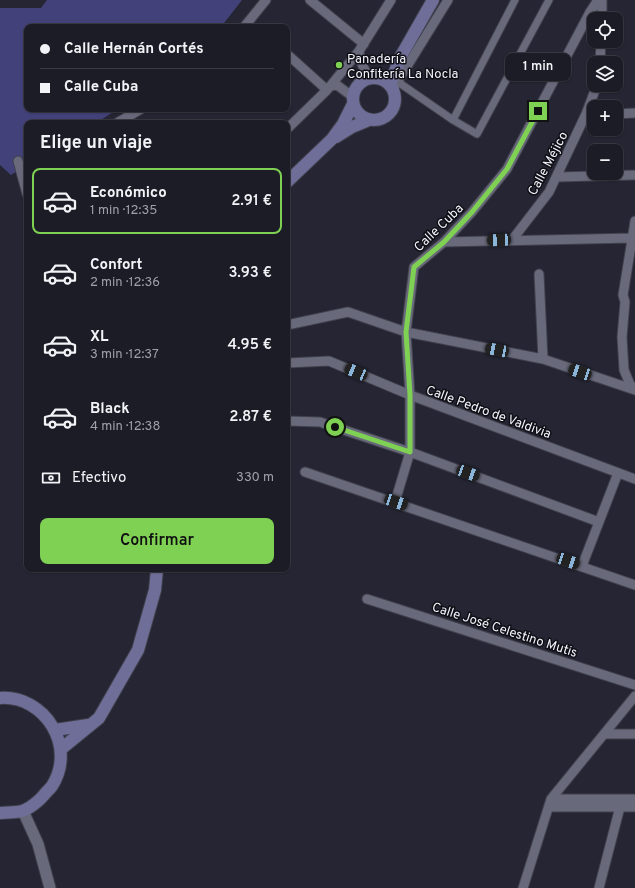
<!DOCTYPE html>
<html lang="es">
<head>
<meta charset="utf-8">
<style>
  body { margin:0; font-family:Overpass,sans-serif; background:#292932; color:#f1f3f6; height:100vh; display:flex; flex-direction:column; font-size:15px; white-space:nowrap }
  * { box-sizing:border-box; margin:0 }
  p { font-size:13px; color:#a0a1a7 }
  .icon { flex:none; width:22px; height:22px; fill:none; stroke:currentColor; stroke-width:2; stroke-linecap:round; stroke-linejoin:round }
  .map { position:relative; flex:1; overflow:hidden }
  .sheet { position:absolute; left:24px; top:120px; width:266px; height:452px; display:flex; flex-direction:column; background:#1c1c26; border-radius:8px; box-shadow:0 1px 3px #0004,0 0 0 1px #3a3a43 }
  .sheet>* { flex:none }
  .banner { position:absolute; left:24px; top:24px; width:266px; height:88px; border-radius:8px; box-shadow:0 1px 3px #0004,0 0 0 1px #3a3a43; display:grid; align-content:center; height:88px; padding:0 16px; background:#1c1c26 }
  .controls { position:absolute; left:587px; top:12px; display:grid; gap:8px }
  .controls a { display:grid; place-items:center; width:36px; height:36px; border-radius:8px; background:#1c1c26; box-shadow:0 1px 3px #0004,0 0 0 1px #3a3a43; font-size:20px }
  .end { position:absolute; width:18px; height:18px; margin:-9px; border:5px solid #7ed153; background:#111; box-shadow:0 0 0 2px #111 }
  .from { border-radius:50% }
  .bubble { position:absolute; height:28px; border-radius:8px; background:#1c1c26; box-shadow:0 1px 3px #0004,0 0 0 1px #3a3a43; font-size:13px; font-weight:600; line-height:28px; text-align:center }
  .car { position:absolute; width:12px; height:24px; margin:-12px -6px; border-radius:5px; box-shadow:0 0 3px 1px #0007; background:linear-gradient(#222 24%,#8ab4d8 0 40%,#222 0 76%,#8ab4d8 0 86%,#222 0) }
  .banner b { display:flex; align-items:center; gap:14px; height:38px; font-size:15px }
  .banner b+b { border-top:1px solid #3a3a43 }
  .banner i { width:10px; height:10px; background:#f1f3f6 }
  ul { padding:0; list-style:none }
  li { display:flex; align-items:center; gap:12px; height:66px; margin:0 8px 6px; padding:0 8px; border:2px solid transparent; border-radius:8px }
  li div { flex:1 }
  li b { display:block; font-size:15px }
  li em { font-style:normal; font-weight:600 }
  li.on { border-color:#7ed153 }
  li>.icon { width:36px; height:36px; stroke-width:1.5 }
  h2 { padding:0 16px; font-size:18px; line-height:48px }
  .pay { display:flex; align-items:center; gap:10px; height:44px; padding:0 16px; font-size:15px }
  .pay p { margin-inline-start:auto }
  .primary-button { display:flex; gap:8px; margin-top:auto; padding:8px 16px }
  .primary-button a { flex:1; height:46px; border-radius:8px; background:#7ed153; color:#111; font-size:16px; font-weight:600; line-height:46px; text-align:center }
  .map>svg:first-child { display:block }
  .green { fill:#434179 }
  .lines { fill:none; stroke-linecap:round; stroke-linejoin:round }
  .pedestrian-casing { stroke:#40414d; stroke-width:9 }
  .minor-casing { stroke:#40414d; stroke-width:11 }
  .tertiary-casing { stroke:#40414d; stroke-width:13 }
  .secondary-casing { stroke:#40414d; stroke-width:14 }
  .pedestrian { stroke:#68697a; stroke-width:7 }
  .minor { stroke:#68697a; stroke-width:9 }
  .tertiary { stroke:#68697a; stroke-width:11 }
  .secondary { stroke:#6f6e98; stroke-width:12 }
  .route { stroke:#7ed153; stroke-width:5 }
  .poi-dot { fill:#7ed153; stroke:#0f0f15; stroke-width:1.5 }
  .labels { text-anchor:middle; stroke-width:3; stroke-linejoin:round; paint-order:stroke }
  .poi-label { font-size:13px; fill:#f3f4fd; stroke:#0f0f15; text-anchor:start }
  .street-label { font-size:13px; fill:#f3f4fd; stroke:#0f0f15 }
</style>
</head>
<body>
<div class="map">
<svg width="635" height="888" viewBox="0 0 635 888">
  <rect width="100%" height="100%" fill="#252533"/>
  <path class="green" d="M47,0H242L221,27H27V109H118L96,123H27V165L11,175L0,165V8H41Z"/>
  <g class="lines">
    <g class="pedestrian-casing">
      <path id="pedestrian" d="M398,82L453,120L477,134L549,0
        M453,120L515,0"/>
    </g>
    <g class="minor-casing">
      <path id="minor" d="M310,0L364,44
        M602,19V0
        M244,27L266,0
        M359,51C360,62 363,69 370,78
        M287,54L327,90
        M600,63L601,41
        M331,86L337,85L353,97
        M393,89L448,0
        M616,114L635,113
        M117,123L141,109
        M287,129L327,90L359,51L391,0
        M18,161L27,194
        M557,177L635,175
        M512,240L549,192L586,114L597,85
        M444,242L632,238
        M539,274L543,359
        M287,325L348,312L406,332L543,359L635,390
        M287,363L329,361L410,395L635,479
        M634,387L632,389L624,370L622,337L625,302L623,295L635,221
        M287,421L320,422L410,452L599,522
        M305,472L635,585
        M395,502L410,452V395L406,332L414,267L444,242L472,212L507,169L590,12L598,0
        M582,566L618,473
        M367,599L635,685
        M605,734H635
        M551,799H635
        M549,807H635
        M523,888L551,799L635,696
        M599,888L620,807"/>
    </g>
    <g class="tertiary-casing">
      <path id="tertiary" d="M23,811L38,844L50,888"/>
    </g>
    <g class="secondary-casing">
      <path id="secondary" d="M353 99a21 21 0 1 1 42 0a21 21 0 1 1-42 0Z
        M390,84L401,56L433,0
        M336,137L352,127L369,120
        M287,182L332,139L343,124L353,104
        M0,698C45,695 77,747 52,786C50,789 46,792 44,795C39,801 29,809 22,811C15,813 7,812 0,813
        M55,730L88,725
        M61,749L99,718L138,650L155,590L157,569"/>
    </g>
    <use href="#pedestrian" class="pedestrian"/>
    <use href="#minor" class="minor"/>
    <use href="#tertiary" class="tertiary"/>
    <use href="#secondary" class="secondary"/>
  </g>
  <g class="lines">
    <path class="route" d="M335,427L410,452V395L406,332L414,267L444,242L472,212L507,169L538,111"/>
  </g>
  <circle class="poi-dot" cx="339" cy="65" r="4"/>
  <g class="labels">
    <g class="poi-label">
      <text x="347" y="63">Panadería<tspan x="347" dy="15">Confitería La Nocla</tspan></text>
    </g>
    <g class="street-label">
      <text transform="translate(547 163) rotate(-62)" y="5">Calle Méjico</text>
      <text transform="translate(438 227) rotate(-44)" y="5">Calle Cuba</text>
      <text transform="translate(489 411) rotate(20)" y="5">Calle Pedro de Valdivia</text>
      <text transform="translate(505 629) rotate(18)" y="5">Calle José Celestino Mutis</text>
    </g>
  </g>
</svg>
<div class="controls">
<a><svg class="icon" aria-label="locate" viewBox="0 0 24 24"><circle cx="12" cy="12" r="6"/><path d="M12 2v4M12 18v4M2 12h4M18 12h4"/></svg></a>
<a><svg class="icon" aria-label="layers" viewBox="0 0 24 24"><path d="M12 4l9 5-9 5-9-5zM3 14l9 5 9-5"/></svg></a>
<a>+</a>
<a>−</a>
</div>
<i class="end from" style="left:335px;top:427px"></i>
<i class="end" style="left:538px;top:111px"></i>
<div class="bubble" style="left:505px;top:53px;width:66px">1 min</div>
<i class="car" style="left:499px;top:240px;rotate:268deg"></i>
<i class="car" style="left:497px;top:350px;rotate:281deg"></i>
<i class="car" style="left:356px;top:372px;rotate:293deg"></i>
<i class="car" style="left:580px;top:372px;rotate:289deg"></i>
<i class="car" style="left:468px;top:473px;rotate:110deg"></i>
<i class="car" style="left:396px;top:502px;rotate:109deg"></i>
<i class="car" style="left:568px;top:561px;rotate:109deg"></i>
<div class="banner">
<b><i class="from"></i>Calle Hernán Cortés</b>
<b><i></i>Calle Cuba</b>
</div>
<section class="sheet">
<h2>Elige un viaje</h2>
<ul>
<li class="on"><svg class="icon" aria-label="car" viewBox="0 0 24 24"><path d="M5 17H2v-5l4-1 3-4h7l3 4 3 1v5h-3M9 17h6M6 11h13"/><circle cx="7" cy="17" r="2"/><circle cx="17" cy="17" r="2"/></svg><div><b>Económico</b><p>1 min · 12:35</p></div><em>2.91 €</em></li>
<li><svg class="icon" aria-label="car" viewBox="0 0 24 24"><path d="M5 17H2v-5l4-1 3-4h7l3 4 3 1v5h-3M9 17h6M6 11h13"/><circle cx="7" cy="17" r="2"/><circle cx="17" cy="17" r="2"/></svg><div><b>Confort</b><p>2 min · 12:36</p></div><em>3.93 €</em></li>
<li><svg class="icon" aria-label="car" viewBox="0 0 24 24"><path d="M5 17H2v-5l4-1 3-4h7l3 4 3 1v5h-3M9 17h6M6 11h13"/><circle cx="7" cy="17" r="2"/><circle cx="17" cy="17" r="2"/></svg><div><b>XL</b><p>3 min · 12:37</p></div><em>4.95 €</em></li>
<li><svg class="icon" aria-label="car" viewBox="0 0 24 24"><path d="M5 17H2v-5l4-1 3-4h7l3 4 3 1v5h-3M9 17h6M6 11h13"/><circle cx="7" cy="17" r="2"/><circle cx="17" cy="17" r="2"/></svg><div><b>Black</b><p>4 min · 12:38</p></div><em>2.87 €</em></li>
</ul>
<div class="pay"><svg class="icon" aria-label="cash" viewBox="0 0 24 24"><path d="M3 7h18v10H3z"/><circle cx="12" cy="12" r="2"/></svg>Efectivo<p>330 m</p></div>
<div class="primary-button"><a>Confirmar</a></div>
</section>
</div>
</body>
</html>
